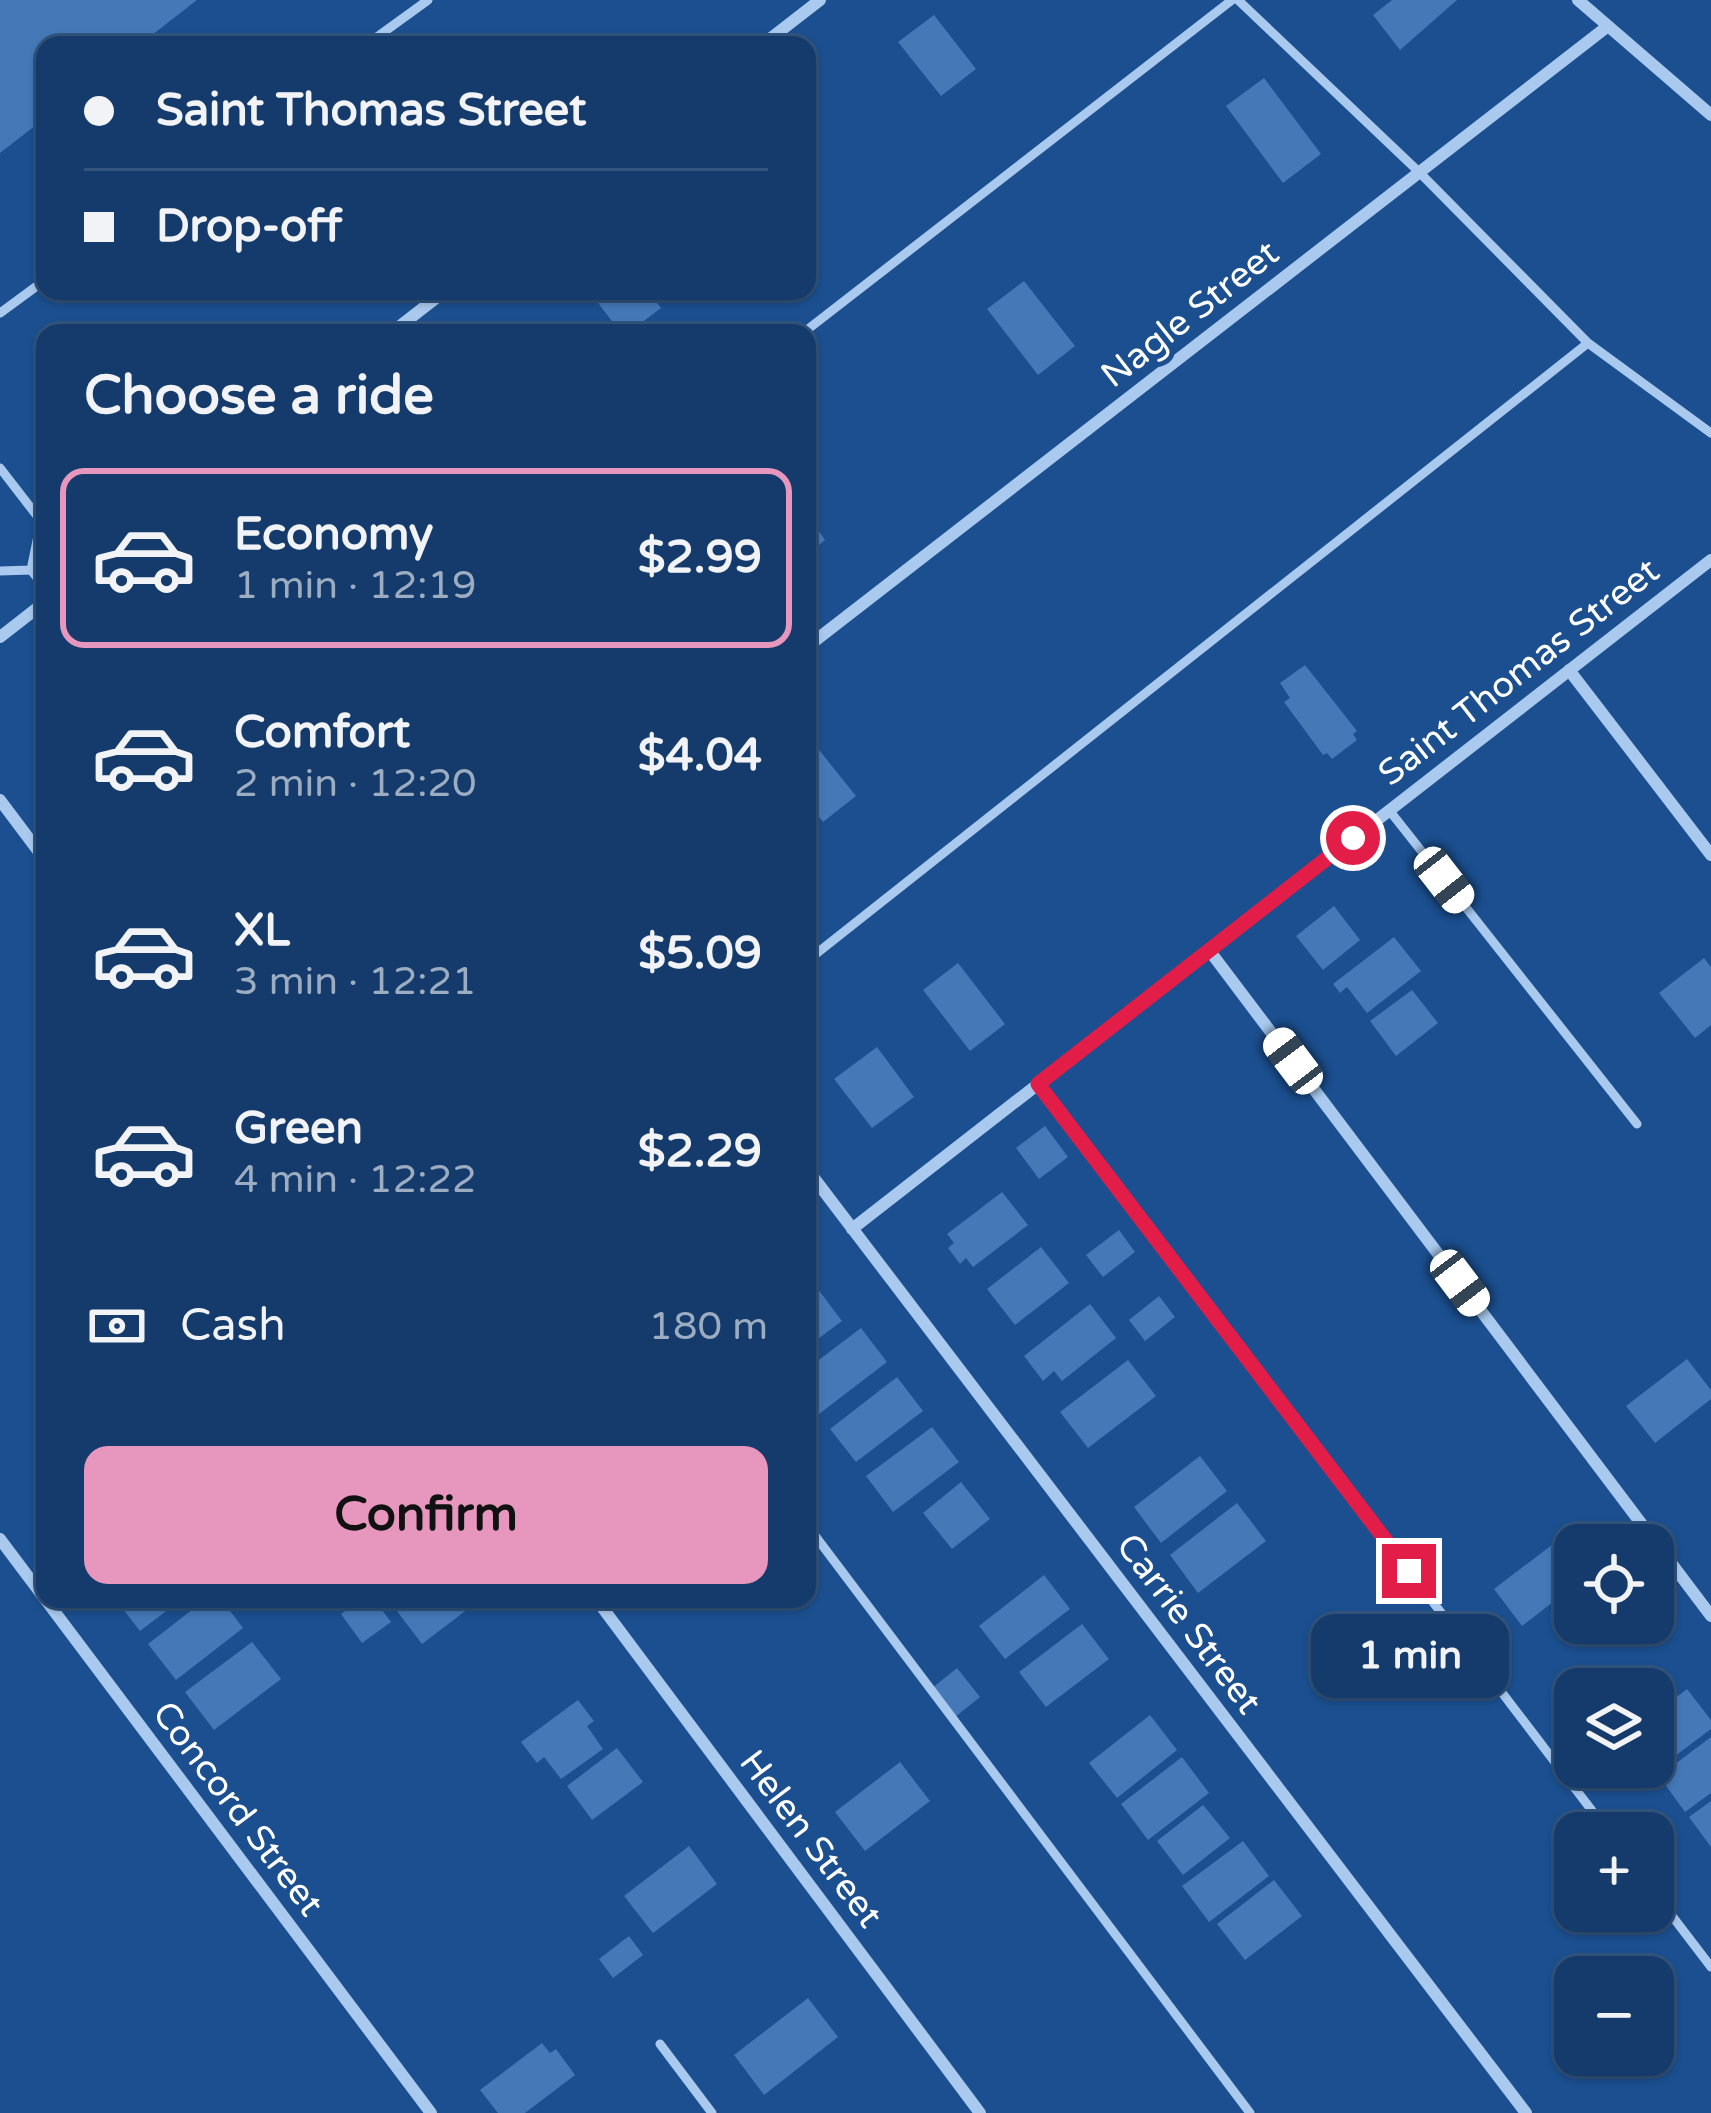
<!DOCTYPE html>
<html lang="en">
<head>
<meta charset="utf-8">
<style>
  body { margin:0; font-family:"Varela Round",sans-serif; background:#214673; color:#f1f3f6; height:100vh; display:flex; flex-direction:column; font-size:45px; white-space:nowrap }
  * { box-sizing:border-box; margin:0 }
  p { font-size:39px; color:#9dadc1 }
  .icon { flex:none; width:66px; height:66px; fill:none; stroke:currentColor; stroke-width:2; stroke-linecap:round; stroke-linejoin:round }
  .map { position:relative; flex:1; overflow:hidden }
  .drawer { position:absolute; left:36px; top:324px; width:780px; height:1284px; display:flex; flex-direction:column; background:#143b6b; border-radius:24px; box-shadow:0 3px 9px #0004,0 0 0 3px #33557e }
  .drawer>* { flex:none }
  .guide { position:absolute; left:36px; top:36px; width:780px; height:264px; border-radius:24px; box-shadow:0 3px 9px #0004,0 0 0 3px #33557e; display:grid; align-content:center; height:264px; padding:0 48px; background:#143b6b }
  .buttons { position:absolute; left:1554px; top:1524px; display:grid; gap:24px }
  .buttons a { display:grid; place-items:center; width:120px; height:120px; border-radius:24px; background:#143b6b; box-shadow:0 3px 9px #0004,0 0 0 3px #33557e; font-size:60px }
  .end { position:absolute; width:54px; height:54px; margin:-27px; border:15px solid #e11d48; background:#fff; box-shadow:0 0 0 6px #fff }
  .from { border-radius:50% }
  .bubble { position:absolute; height:84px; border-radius:24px; background:#143b6b; box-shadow:0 3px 9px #0004,0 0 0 3px #33557e; font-size:39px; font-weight:700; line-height:84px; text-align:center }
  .car { position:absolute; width:36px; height:72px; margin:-36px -18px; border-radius:15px; box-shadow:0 0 9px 3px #0007; background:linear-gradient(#fff 24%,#345 0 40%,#fff 0 76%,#345 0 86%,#fff 0) }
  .guide b { display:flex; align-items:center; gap:42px; height:114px; font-size:45px }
  .guide b+b { border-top:3px solid #33557e }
  .guide i { width:30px; height:30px; background:#f1f3f6 }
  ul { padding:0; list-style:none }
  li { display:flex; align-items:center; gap:36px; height:180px; margin:0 24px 18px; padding:0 24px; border:6px solid transparent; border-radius:24px }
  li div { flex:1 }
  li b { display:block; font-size:45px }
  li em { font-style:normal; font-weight:700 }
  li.on { border-color:#e797bd }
  li>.icon { width:108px; height:108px; stroke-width:1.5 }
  h2 { padding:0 48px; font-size:54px; line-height:144px }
  .pay { display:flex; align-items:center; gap:30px; height:132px; padding:0 48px; font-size:45px }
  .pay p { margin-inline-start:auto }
  .button { display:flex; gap:24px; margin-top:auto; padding:24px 48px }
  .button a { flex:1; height:138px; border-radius:24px; background:#e797bd; color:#111; font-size:48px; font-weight:700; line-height:138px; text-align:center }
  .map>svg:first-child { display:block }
  .building { fill:#4478b7 }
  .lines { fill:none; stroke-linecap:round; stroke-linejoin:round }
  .lane { stroke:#a9c9ee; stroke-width:9 }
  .street { stroke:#a9c9ee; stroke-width:12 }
  .route { stroke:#e11d48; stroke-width:15 }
  .labels { text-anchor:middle; stroke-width:10; stroke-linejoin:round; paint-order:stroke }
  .street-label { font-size:36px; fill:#fff; stroke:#1b4f8f }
</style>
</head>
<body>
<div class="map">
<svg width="1711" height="2113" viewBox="0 0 1711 2113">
  <rect width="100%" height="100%" fill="#1b4f8f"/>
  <path class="building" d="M0,0H197L139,45H45V118L0,153Z
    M1392,0H1457L1400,50L1373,15Z
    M934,15L976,69L941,96L898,42Z
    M1264,78L1321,154L1283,183L1226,106Z
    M1024,281L1075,346L1038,375L987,309Z
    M589,291H648L661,308L628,333H621Z
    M807,514L825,540L807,555Z
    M1305,665L1357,731L1353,734L1357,740L1332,759L1327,753L1323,755L1284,702L1290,698L1280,683Z
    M807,735L856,796L823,822L807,802Z
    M1334,906L1360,940L1323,970L1296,936Z
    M1394,937L1421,971L1367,1013L1347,987L1340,993L1333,984Z
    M1704,958L1711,967V1025L1695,1038L1659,993Z
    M958,963L1005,1024L970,1051L923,990Z
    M1412,990L1438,1023L1396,1056L1370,1021Z
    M877,1047L914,1097L872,1128L834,1079Z
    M1045,1126L1068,1157L1039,1179L1016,1148Z
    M1002,1192L1028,1225L973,1267L966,1258L960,1264L948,1248L954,1243L947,1234Z
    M1119,1230L1135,1252L1103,1277L1086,1255Z
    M1041,1247L1069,1283L1015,1325L987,1289Z
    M814,1284L842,1321L807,1347V1289Z
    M1159,1296L1175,1317L1145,1341L1129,1320Z
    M1090,1304L1116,1338L1062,1381L1054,1371L1043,1381L1024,1356Z
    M861,1328L887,1362L819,1414L807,1399V1369Z
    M1687,1359L1711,1390V1399L1655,1443L1626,1406Z
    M1128,1360L1156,1396L1088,1448L1060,1412Z
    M897,1377L923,1411L856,1462L830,1429Z
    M932,1427L959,1462L893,1512L866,1476Z
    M1200,1456L1227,1491L1161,1543L1134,1507Z
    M961,1482L990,1519L952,1549L923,1513Z
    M1237,1503L1266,1541L1198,1593L1170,1555Z
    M1574,1528L1587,1545H1575V1585L1522,1626L1494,1589Z
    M1044,1575L1070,1609L1005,1659L979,1626Z
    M115,1599H182L140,1631Z
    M206,1599H221L243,1628L176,1680L148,1644Z
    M361,1599H374L391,1622L362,1643L341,1614Z
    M402,1599H481L422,1644L393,1606Z
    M1082,1624L1109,1659L1046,1707L1019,1672Z
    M252,1642L281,1679L214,1730L185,1692Z
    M957,1668L980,1697L954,1718L931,1689Z
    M1687,1689L1711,1720V1729L1655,1771L1653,1715Z
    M578,1700L594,1721L587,1726L603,1749L561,1779L544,1757L537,1763L521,1742Z
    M1150,1715L1177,1750L1117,1798L1089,1763Z
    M1711,1737V1793L1685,1812L1659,1776Z
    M617,1748L643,1782L592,1820L567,1786Z
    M1182,1757L1209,1793L1148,1840L1121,1804Z
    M900,1762L930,1801L865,1851L835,1812Z
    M1711,1801V1847L1689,1817Z
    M1203,1805L1230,1838L1183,1875L1157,1841Z
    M1243,1841L1269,1876L1209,1922L1182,1886Z
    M689,1846L717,1884L653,1933L624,1896Z
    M1274,1880L1302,1916L1245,1960L1217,1924Z
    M629,1936L643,1955L613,1978L599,1959Z
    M808,1998L838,2037L764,2095L734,2055Z
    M542,2043L550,2053L556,2049L575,2075L525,2113H498L480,2090Z"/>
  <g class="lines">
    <path class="lane" d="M1238,0L1419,172L1588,343L1711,433
      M366,45L428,0
      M0,313L45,280
      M803,333L1232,0
      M0,468L41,521L31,570L45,588
      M0,571L31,570
      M1389,810L1637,1124
      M807,961L1588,343
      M1038,1084L1609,1833
      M807,1525L1250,2113
      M1653,1891L1711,1967
      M660,2044L712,2113"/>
    <path class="street" d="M1578,0L1711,115
      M762,45L820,0
      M391,333L445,291
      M0,637L45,602
      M807,647L1608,26
      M1569,670L1711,855
      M0,800L45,860
      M1209,950L1711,1616
      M807,1169L1526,2113
      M852,1229L1711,560
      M0,1539L431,2113
      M596,1599L980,2113"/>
  </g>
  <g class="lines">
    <path class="route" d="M1353,838L1038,1084L1409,1571"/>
  </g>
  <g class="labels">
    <g class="street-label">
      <text transform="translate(1189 313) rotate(-38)" y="13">Nagle Street</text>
      <text transform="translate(1518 671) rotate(-38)" y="13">Saint Thomas Street</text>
      <text transform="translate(1190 1623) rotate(53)" y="13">Carrie Street</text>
      <text transform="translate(239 1808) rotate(53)" y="13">Concord Street</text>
      <text transform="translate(812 1838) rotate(53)" y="13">Helen Street</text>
    </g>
  </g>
</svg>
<div class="buttons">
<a><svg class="icon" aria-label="locate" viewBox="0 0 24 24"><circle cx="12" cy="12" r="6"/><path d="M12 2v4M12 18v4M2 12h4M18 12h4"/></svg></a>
<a><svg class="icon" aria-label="layers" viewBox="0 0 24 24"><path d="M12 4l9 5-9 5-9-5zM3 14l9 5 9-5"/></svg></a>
<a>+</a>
<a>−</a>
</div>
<i class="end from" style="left:1353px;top:838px"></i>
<i class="end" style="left:1409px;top:1571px"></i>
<div class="bubble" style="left:1311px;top:1614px;width:198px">1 min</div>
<i class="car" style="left:1444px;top:880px;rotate:142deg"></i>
<i class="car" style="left:1293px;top:1061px;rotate:323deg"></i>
<i class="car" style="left:1460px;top:1283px;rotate:143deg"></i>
<div class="guide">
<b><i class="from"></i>Saint Thomas Street</b>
<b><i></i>Drop-off</b>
</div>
<section class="drawer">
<h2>Choose a ride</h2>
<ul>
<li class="on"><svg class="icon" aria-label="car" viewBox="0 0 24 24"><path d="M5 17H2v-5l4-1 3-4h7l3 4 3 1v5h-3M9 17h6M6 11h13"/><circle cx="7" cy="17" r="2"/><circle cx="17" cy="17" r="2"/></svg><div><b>Economy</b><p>1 min · 12:19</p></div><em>$2.99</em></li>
<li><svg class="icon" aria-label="car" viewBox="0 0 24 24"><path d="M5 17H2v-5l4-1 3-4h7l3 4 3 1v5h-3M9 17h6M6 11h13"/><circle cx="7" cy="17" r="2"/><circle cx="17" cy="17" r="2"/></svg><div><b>Comfort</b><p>2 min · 12:20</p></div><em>$4.04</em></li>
<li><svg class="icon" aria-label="car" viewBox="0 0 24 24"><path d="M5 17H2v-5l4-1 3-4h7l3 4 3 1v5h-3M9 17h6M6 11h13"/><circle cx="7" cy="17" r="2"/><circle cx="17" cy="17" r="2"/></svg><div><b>XL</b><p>3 min · 12:21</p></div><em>$5.09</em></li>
<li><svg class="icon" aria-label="car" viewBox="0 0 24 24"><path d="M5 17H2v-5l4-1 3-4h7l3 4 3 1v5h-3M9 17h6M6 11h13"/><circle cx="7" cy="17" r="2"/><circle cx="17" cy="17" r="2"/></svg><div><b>Green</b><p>4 min · 12:22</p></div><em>$2.29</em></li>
</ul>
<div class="pay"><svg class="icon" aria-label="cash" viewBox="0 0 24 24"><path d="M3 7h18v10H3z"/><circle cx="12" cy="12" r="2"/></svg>Cash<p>180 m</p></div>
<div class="button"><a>Confirm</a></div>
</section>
</div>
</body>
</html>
